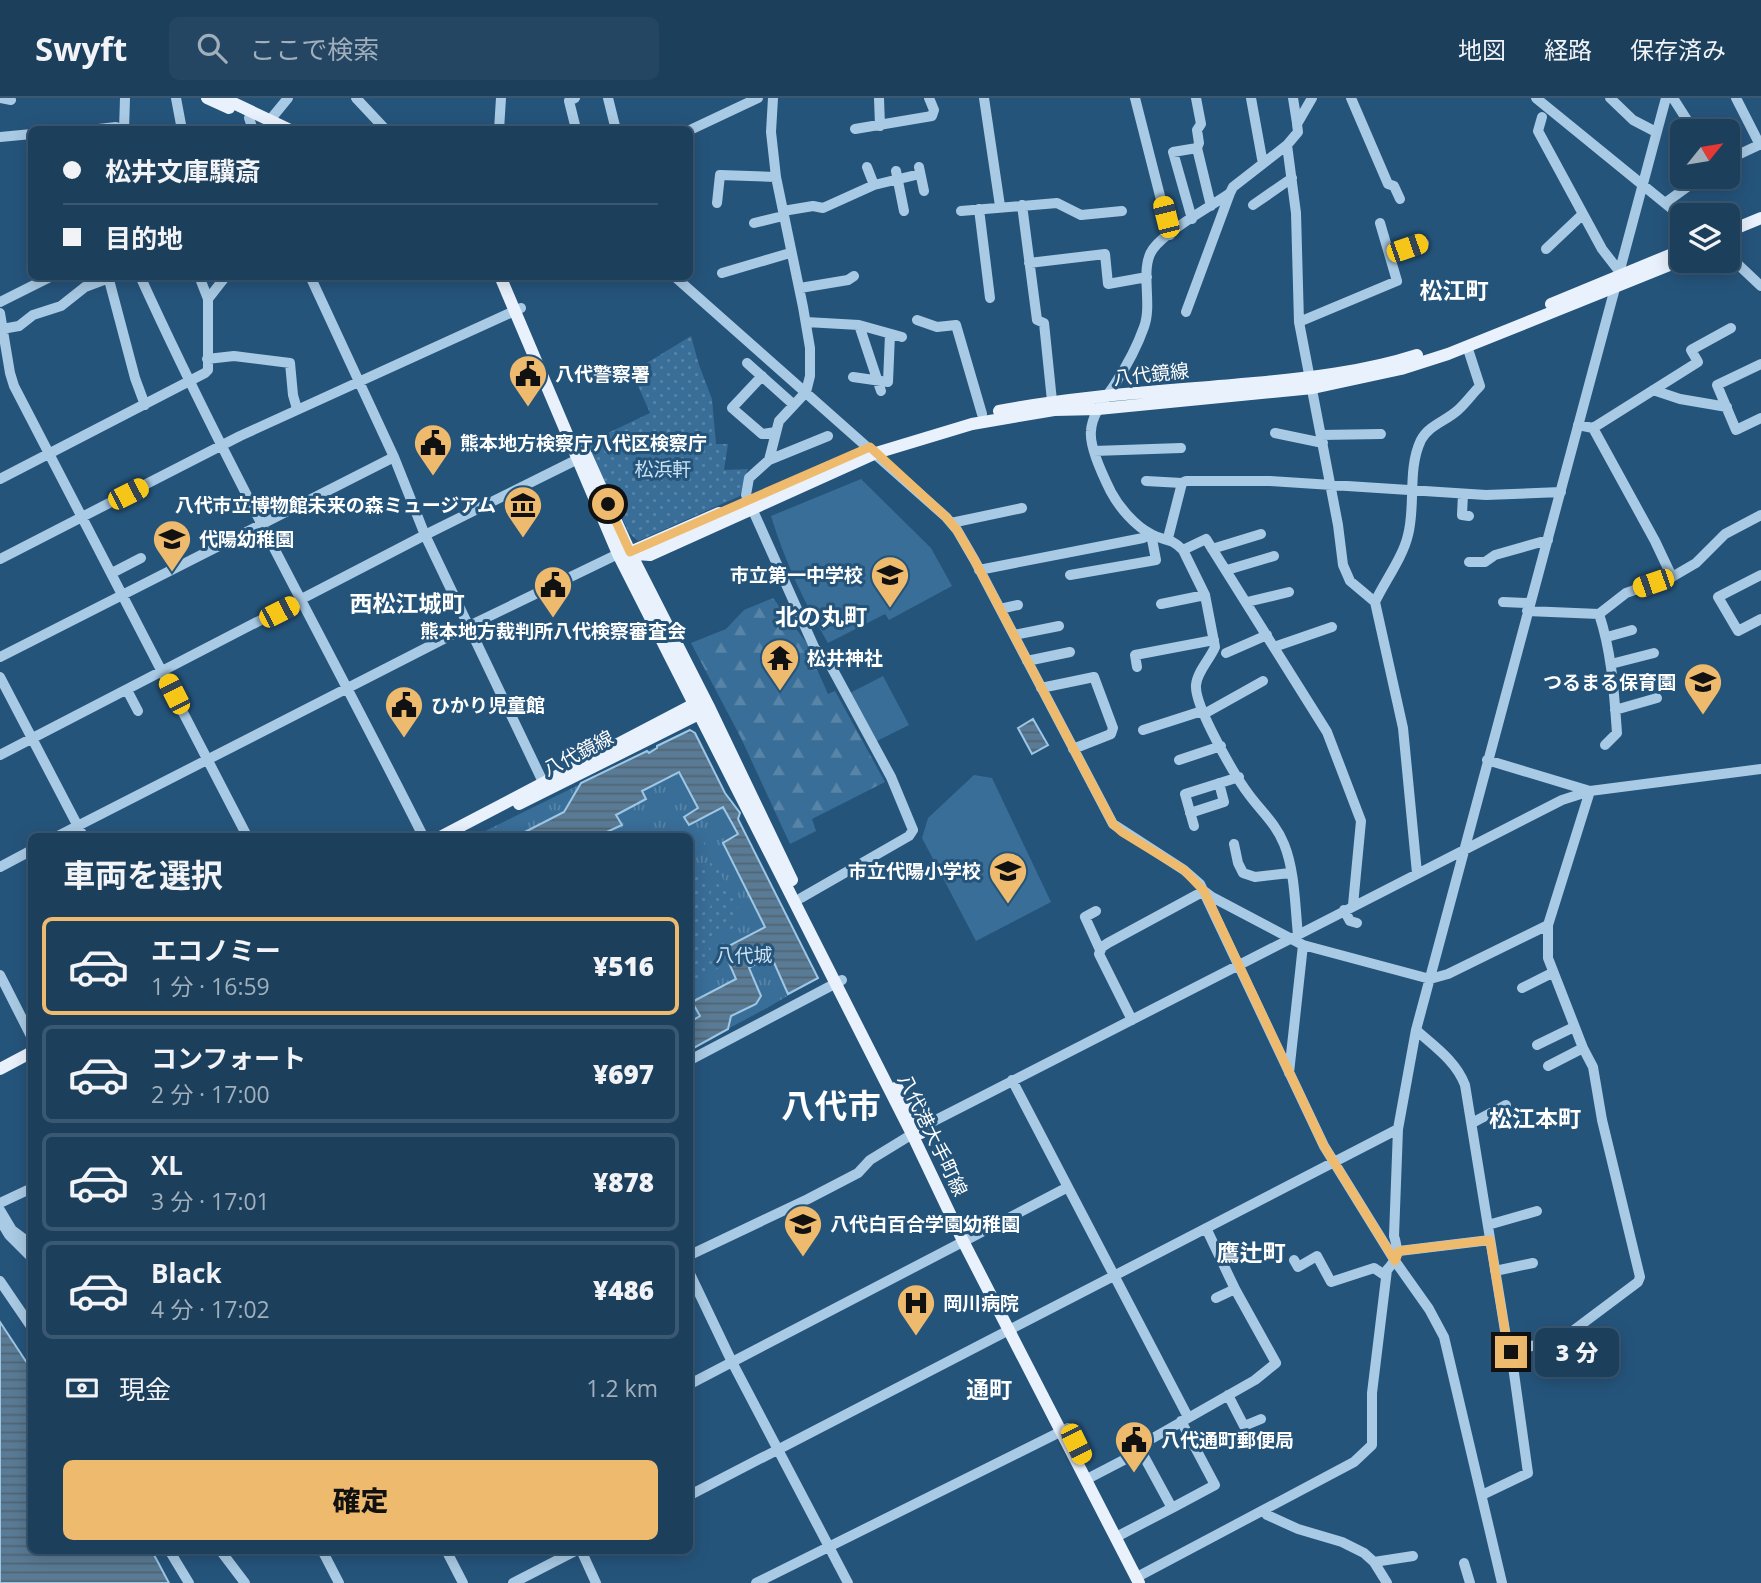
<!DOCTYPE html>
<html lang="ja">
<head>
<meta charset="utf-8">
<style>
  body { margin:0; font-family:"Open Sans","Noto Sans JP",sans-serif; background:#254662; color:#f1f3f6; height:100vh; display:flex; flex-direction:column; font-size:26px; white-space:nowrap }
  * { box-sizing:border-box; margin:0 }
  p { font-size:23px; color:#a0afbb }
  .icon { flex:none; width:38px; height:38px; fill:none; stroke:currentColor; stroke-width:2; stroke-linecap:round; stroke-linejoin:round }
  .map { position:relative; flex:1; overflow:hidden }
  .sheet { position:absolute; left:28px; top:735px; width:665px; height:721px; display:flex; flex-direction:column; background:#1c3f5c; border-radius:10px; box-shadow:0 4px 18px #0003,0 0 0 2px #3a5872 }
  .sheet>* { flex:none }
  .banner { position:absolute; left:28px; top:28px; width:665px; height:154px; border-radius:10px; box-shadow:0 4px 18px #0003,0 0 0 2px #3a5872; display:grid; align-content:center; height:154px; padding:0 35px; background:#1c3f5c }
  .needle { width:46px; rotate:60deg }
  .fabs { position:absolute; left:1670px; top:21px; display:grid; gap:14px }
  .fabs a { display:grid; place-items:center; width:70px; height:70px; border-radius:10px; background:#1c3f5c; box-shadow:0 4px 18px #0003,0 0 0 2px #3a5872; font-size:35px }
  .end { position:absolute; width:32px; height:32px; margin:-16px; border:9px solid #eeba6d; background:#111; box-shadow:0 0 0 4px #111 }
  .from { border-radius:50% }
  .bubble { position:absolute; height:49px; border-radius:10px; background:#1c3f5c; box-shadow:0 4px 18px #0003,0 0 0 2px #3a5872; font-size:23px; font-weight:800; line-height:49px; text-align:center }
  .car { position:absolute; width:21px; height:42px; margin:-21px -10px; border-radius:9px; box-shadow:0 0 5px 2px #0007; background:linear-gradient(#f5c518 24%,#345 0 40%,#f5c518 0 76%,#345 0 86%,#f5c518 0) }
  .banner b { display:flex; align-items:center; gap:24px; height:66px; font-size:26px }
  .banner b+b { border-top:2px solid #3a5872 }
  .banner i { width:18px; height:18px; background:#f1f3f6 }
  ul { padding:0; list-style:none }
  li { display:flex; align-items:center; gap:21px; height:98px; margin:0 14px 10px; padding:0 21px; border:4px solid #3a5872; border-radius:10px }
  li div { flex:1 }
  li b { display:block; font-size:26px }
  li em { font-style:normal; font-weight:800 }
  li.active { border-color:#eeba6d }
  li>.icon { width:63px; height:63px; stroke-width:1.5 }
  h2 { padding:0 35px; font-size:32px; line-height:84px }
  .pay { display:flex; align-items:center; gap:18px; height:77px; padding:0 35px; font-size:26px }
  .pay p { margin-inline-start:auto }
  .button { display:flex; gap:14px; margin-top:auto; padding:14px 35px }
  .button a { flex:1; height:80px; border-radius:10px; background:#eeba6d; color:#111; font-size:28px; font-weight:800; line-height:80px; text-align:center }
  header { display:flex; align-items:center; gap:42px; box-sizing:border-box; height:98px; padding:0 35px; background:#1c3f5c; border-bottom:2px solid #3a5872 }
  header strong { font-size:33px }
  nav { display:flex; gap:38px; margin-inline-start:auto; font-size:24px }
  .search { width:490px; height:63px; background:#254662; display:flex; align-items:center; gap:18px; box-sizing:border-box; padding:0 24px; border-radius:10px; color:#a0afbb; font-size:26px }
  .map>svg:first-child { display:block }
  .grass { fill:url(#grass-tufts) }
  .forest { fill:url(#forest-firs) }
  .garden { fill:url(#garden-dots) }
  .pitch { fill:#396e98 }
  .water { fill:url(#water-rules); stroke:#9dc7e5; stroke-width:2 }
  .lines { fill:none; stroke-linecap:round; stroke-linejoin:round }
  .minor { stroke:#a9cae4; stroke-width:10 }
  .major { stroke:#e9f2fc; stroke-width:12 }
  .route { stroke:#eeba6d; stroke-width:9 }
  .labels { text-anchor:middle; stroke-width:6; stroke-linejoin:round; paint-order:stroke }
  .poi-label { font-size:19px; font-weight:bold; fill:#fff; stroke:#25547b; text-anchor:start }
  .street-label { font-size:19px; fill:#fff; stroke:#25547b }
  .park-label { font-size:19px; fill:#cbe2f4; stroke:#25547b }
  .quarter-label { font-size:23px; font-weight:bold; fill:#fff; stroke:#25547b }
  .town-label { font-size:33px; font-weight:bold; fill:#fff; stroke:#25547b }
</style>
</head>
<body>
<header>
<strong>Swyft</strong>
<div class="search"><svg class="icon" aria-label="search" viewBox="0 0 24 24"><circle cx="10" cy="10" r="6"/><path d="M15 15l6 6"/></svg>ここで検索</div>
<nav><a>地図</a><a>経路</a><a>保存済み</a></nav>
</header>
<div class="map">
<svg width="1761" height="1485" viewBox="0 0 1761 1485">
  <defs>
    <pattern id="grass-tufts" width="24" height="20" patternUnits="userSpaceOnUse" patternTransform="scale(1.75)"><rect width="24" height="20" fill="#396e98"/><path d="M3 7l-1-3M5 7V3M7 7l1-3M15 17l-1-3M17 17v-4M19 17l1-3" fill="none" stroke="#5784a7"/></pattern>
    <pattern id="forest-firs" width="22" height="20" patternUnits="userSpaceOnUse" patternTransform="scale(1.75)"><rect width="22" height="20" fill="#396e98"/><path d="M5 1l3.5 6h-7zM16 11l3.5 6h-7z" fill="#5784a7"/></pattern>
    <pattern id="garden-dots" width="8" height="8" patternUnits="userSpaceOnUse" patternTransform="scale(1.75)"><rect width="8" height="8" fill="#396e98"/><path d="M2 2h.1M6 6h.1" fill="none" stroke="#5784a7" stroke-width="1.8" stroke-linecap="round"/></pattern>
    <pattern id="water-rules" width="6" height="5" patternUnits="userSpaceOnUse" patternTransform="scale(1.75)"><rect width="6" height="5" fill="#597b96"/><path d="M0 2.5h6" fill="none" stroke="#526471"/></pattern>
  </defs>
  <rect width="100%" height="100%" fill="#25547b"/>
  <path class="grass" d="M690,632L695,635L818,880L767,910L690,951V738H475Z"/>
  <path class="forest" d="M773,500L820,563L815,567L828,596L835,593L885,684L812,721L816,733L790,746L741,640L691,545L726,531L744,512Z"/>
  <path class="garden" d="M691,238L699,267L712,301L716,346H728L724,372L748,371L740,398L638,443L629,435L587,345L650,315L632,274Z
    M702,739L739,812L732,819L735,829L712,841L709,847L719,870L690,887V825L710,809L717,798V790Z
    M690,767L704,769L712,792L707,804L690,818Z"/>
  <path class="pitch" d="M861,381L931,450L952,488L889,522L885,516L828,545C804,504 785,464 771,418Z
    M883,578L909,627L875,644L850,595Z
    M974,677L992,680L1051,804L976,843L922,740L928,720Z"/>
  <path class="water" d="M1033,621L1048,647L1032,656L1018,630Z
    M690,632L695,635L725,695L740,715L738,721L818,880L788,896L768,851L751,859L754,867L749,870L761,898L756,906L731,918L728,931L690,952V924L700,918L692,904L736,881L723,851L765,829L723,745L738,736L723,709L689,727L684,719L698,710L679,674L642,693L646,701L616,717L622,727L598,738H517L564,714L581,685L647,653L649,655L657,650V648Z
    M0,1224L31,1271L32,1452L152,1453L169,1485H0Z"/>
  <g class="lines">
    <path class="minor" d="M0,0L11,2
      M176,0L182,32
      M356,0L386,32
      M608,0L616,32
      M773,0L771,34L776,79L803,209L810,250V278L806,294L779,323L769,362L749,380L746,397L815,551L826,559L891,679L913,732L909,738L801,800
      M879,0L880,28
      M984,0L1000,108
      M1135,0L1170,137
      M1196,0L1201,26L1197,32L1199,45L1197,50L1211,108
      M1251,0L1263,66
      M1293,0L1297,25
      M1312,0L1297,26L1298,34L1287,47L1233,89L1230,95C1210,109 1167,132 1153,151C1139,170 1153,205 1144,229C1137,249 1126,269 1115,286C1106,300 1092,315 1091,333C1089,349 1104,380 1111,394C1119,409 1135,428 1151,436C1165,444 1169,438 1183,452L1206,441L1327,634L1361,723L1353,807
      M1351,0L1388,86L1394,88L1400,101
      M1536,0L1682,119
      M1610,0L1633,22L1656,34
      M1673,0L1694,33
      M1736,0L1760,47
      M251,13L249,20L253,32
      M1542,19L1538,33L1602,151L1619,173
      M270,22L288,0
      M575,27L569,3L575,0
      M855,31L932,18L934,12L929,0
      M90,32L116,29L122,32
      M124,32L125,0
      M499,32L501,0
      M690,32L758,0
      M0,39L32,36
      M1287,47L1296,115L1299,224L1338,427L1343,467L1350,483L1375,504L1403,630L1417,775
      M1727,62L1761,46
      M867,69L874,87
      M919,69L924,93
      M896,73L904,113
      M717,105L720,77L776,79
      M1665,105L1701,79
      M1022,107L1037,222L1044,225L1052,303
      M1253,107L1292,80
      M979,111L990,200
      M783,113L813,108L823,110L874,87L920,76
      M961,113L1057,105L1081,117L1122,113
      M1192,121L1173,54L1197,50
      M754,125L783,118
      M1546,151L1583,116
      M1390,156L1424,145
      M1727,156L1761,188
      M1029,165L1105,156L1108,186L1147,179
      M722,175L790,155
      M108,178L135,280L145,307
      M140,178C227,369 329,551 423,738
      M310,178L394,359L425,437L543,684
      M674,178L946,419L957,432L975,463L1113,726L1184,772L1200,786L1324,1048L1395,1163L1429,1211L1444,1239L1502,1485
      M800,190L848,182L854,178
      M208,201L226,178
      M0,204L52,178
      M1186,214L1230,95
      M0,215L10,275L14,288L247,738
      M917,222L937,229L956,227L982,316
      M806,224L859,227L902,239
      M1299,224L1397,183L1380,125
      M859,227L881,293
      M2,231L19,228L33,217L61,208L85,189L109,180
      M207,261L234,258L290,265L293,297L297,311
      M747,265L794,307
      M1761,266L1717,287L1736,332L1761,320
      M762,278L732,310L762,336L776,334
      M853,279L888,284L890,236
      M1653,292L1680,301L1727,309
      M1578,327L1593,330L1698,264L1691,252L1731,230
      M1593,330L1655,443L1672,479
      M1275,335L1323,345
      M1321,337L1381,336
      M1094,353L1181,350
      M769,362L828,338
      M0,381L205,275L208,272V201L199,178
      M1146,383L1182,385
      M1463,396L1462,417L1469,418
      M951,425L1022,410
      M1168,440L1182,385L1186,383H1270L1486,397L1561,394
      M1212,451L1261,436
      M1183,452L1205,497L1215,549C1210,561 1197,574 1196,587C1194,608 1236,680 1250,698C1262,714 1276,726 1284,746C1295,773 1295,808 1298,837
      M0,461L240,338L521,210
      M1469,464H1485L1495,457L1548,442
      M979,472L1143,440L1151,436
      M1227,472L1274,458
      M112,475L141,460
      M1070,477L1156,462L1151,436
      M1761,477L1718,499L1738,533L1761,521
      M1247,504L1289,494
      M1375,504C1385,483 1403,459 1408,437C1416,407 1407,371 1421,342C1429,327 1446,323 1458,312C1466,305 1472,296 1480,288L1467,248
      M1503,504L1529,505
      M1161,506L1205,497
      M1000,511L1018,507
      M1527,513L1599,516C1612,555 1614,595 1617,635L1605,647
      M1599,516L1626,495L1672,479L1696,465L1725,436L1761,417
      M1014,537L1059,528
      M1607,539L1632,532
      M1274,549L1332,529
      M1226,555L1267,537
      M0,559L394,359
      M1027,563L1070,554
      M1611,566L1654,555
      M1137,569L1135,557L1214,542
      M0,579L83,738
      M1041,590L1094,579L1113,630L1111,636L1073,651
      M127,592L138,613
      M1615,612L1657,600
      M1204,616L1263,583
      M1143,632L1202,613
      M0,657L425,437L582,359
      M1179,662L1221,648
      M1487,662L1590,693L1548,827V860L1583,950L1593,969L1602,1022L1640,1179L1638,1184L1566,1238L1511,1254
      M1190,715L1224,704L1219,685
      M1194,728L1185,696L1239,679
      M58,738L469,528L618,456
      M1234,746L1238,765L1243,775L1255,779L1290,775
      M0,769L32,752
      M1344,812L1350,823L1357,825
      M1096,813L1085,819L1100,852
      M0,877L32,940
      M1522,890L1552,875
      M1132,922L1099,856L1102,849L1108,845L1204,793L1212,799L1303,847L1430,881L1448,876L1548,827
      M1416,932C1434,948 1456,963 1465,987L1507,1245L1511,1254L1528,1375L1482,1397
      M1537,947L1574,929
      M690,962L842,882
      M1548,968L1583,950
      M1289,975L1303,847
      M1012,982L1188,1319
      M1472,1025L1506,1007
      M0,1105L32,1090
      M0,1112L12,1132L32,1147
      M0,1122L9,1137L32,1160
      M1488,1127L1537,1113
      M1399,1153L1490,1142
      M690,1157L808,1101L858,1075L870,1062L932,1024L1562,702L1590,693L1761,671
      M1294,1162L1298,1169L1317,1158L1331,1184L1374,1170L1386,1178
      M1495,1173L1533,1165
      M690,1176L732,1264L848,1485
      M0,1183L32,1230
      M1216,1200L1235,1191
      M690,1286L1068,1089
      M1228,1297L1244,1328L1261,1321
      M1091,1379L1141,1353L1139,1348L1255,1282L1276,1265L1235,1191L1206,1130
      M690,1397L1398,1031
      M1172,1410L1215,1387L1181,1323
      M1264,1413L1267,1417L1298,1431L1342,1444L1364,1455L1374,1464L1387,1485
      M1120,1437L1172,1410L1141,1353
      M169,1452L189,1485
      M220,1452L245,1485
      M322,1452L339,1485
      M446,1452L463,1485
      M581,1452L596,1485
      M1374,1464L1413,1458
      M1464,1465L1470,1485
      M1139,1478L1354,1364L1372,1347V1295L1387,1172C1398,1160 1399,1154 1394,1138L1398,1031L1416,932L1666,0
      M513,1485L577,1452
      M756,1485L1068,1330"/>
    <path class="major" d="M207,0L229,10
      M223,0L290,32
      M1727,134L1761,120
      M500,178L618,456L912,1036L963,1143L1139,1485
      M1551,206L1682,152
      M999,313C1082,297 1169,293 1254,285C1308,280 1364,274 1417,257
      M584,352L630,454L710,611L792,782
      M630,454L719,415
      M624,455L650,457L876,355L972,326L1054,312L1098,311L1313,290L1401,271L1448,256L1682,162
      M519,706L703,614
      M442,738L698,604
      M0,971L32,954
      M897,989L921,1035"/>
  </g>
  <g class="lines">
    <path class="route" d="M608,406L630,454L870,349L946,419L957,432L975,463L1113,726L1122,734L1184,772L1204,793L1324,1048L1395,1163L1399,1153L1490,1142L1507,1245L1511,1254"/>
  </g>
  <defs>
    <g id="civic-pin" transform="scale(2.0125)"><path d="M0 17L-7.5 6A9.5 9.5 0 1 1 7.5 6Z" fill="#eeba6d" stroke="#25547b"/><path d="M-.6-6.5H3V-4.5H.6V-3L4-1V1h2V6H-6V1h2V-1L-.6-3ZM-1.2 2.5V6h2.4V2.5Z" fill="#111"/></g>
    <g id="museum-pin" transform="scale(2.0125)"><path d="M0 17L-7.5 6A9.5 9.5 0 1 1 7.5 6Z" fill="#eeba6d" stroke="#25547b"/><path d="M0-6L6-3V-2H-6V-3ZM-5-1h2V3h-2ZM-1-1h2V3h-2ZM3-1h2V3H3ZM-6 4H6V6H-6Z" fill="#111"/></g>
    <g id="school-pin" transform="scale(2.0125)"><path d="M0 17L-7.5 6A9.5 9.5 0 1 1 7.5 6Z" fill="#eeba6d" stroke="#25547b"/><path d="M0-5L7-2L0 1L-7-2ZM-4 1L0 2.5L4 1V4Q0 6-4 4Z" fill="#111"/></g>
    <g id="temple-pin" transform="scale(2.0125)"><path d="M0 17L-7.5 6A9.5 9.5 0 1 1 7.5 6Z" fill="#eeba6d" stroke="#25547b"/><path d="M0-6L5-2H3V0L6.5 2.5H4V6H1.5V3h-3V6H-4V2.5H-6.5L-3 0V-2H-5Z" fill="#111"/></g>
    <g id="hospital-pin" transform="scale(2.0125)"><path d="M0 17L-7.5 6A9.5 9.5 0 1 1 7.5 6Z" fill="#eeba6d" stroke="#25547b"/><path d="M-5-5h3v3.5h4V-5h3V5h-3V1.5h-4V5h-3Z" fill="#111"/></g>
  </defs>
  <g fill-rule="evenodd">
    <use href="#civic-pin" x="528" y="276"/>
    <use href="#civic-pin" x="433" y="345"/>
    <use href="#museum-pin" x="523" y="407"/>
    <use href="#school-pin" x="172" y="441"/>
    <use href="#school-pin" x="890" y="477"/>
    <use href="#civic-pin" x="553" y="487"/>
    <use href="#temple-pin" x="780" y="560"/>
    <use href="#school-pin" x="1703" y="584"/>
    <use href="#civic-pin" x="404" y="607"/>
    <use href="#school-pin" x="1008" y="773"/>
    <use href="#school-pin" x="803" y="1126"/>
    <use href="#hospital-pin" x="916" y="1205"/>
    <use href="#civic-pin" x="1134" y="1342"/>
  </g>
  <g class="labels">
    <g class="poi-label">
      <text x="555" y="283">八代警察署</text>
      <text x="460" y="352">熊本地方検察庁八代区検察庁</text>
      <text x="496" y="414" text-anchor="end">八代市立博物館未来の森ミュージアム</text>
      <text x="199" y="448">代陽幼稚園</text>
      <text x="863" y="484" text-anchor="end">市立第一中学校</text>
      <text x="553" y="540" text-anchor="middle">熊本地方裁判所八代検察審査会</text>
      <text x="807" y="567">松井神社</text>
      <text x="1676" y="591" text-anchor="end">つるまる保育園</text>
      <text x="431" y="614">ひかり児童館</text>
      <text x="981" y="780" text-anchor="end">市立代陽小学校</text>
      <text x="830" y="1133">八代白百合学園幼稚園</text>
      <text x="943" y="1212">岡川病院</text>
      <text x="1161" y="1349">八代通町郵便局</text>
    </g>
    <g class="street-label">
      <text transform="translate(1151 276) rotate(-6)" y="7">八代鏡線</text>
      <text transform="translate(578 655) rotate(-27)" y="7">八代鏡線</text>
      <text transform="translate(933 1037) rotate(64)" y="7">八代港大手町線</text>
    </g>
    <g class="park-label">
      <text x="663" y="378">松浜軒</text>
      <text x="744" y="864">八代城</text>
    </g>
    <g class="quarter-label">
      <text x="1454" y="201">松江町</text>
      <text x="407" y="514">西松江城町</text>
      <text x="821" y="527">北の丸町</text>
      <text x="1535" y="1029">松江本町</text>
      <text x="1251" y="1163">鷹辻町</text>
      <text x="989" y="1300">通町</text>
    </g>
    <g class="town-label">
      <text x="831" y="1020">八代市</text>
    </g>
  </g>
</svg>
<div class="fabs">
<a><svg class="needle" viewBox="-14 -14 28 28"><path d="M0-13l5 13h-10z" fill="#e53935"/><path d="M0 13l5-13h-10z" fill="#a0afbb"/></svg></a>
<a><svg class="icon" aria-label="layers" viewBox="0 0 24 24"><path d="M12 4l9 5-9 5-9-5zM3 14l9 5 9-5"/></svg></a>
</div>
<i class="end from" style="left:608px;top:406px"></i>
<i class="end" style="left:1511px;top:1254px"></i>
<div class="bubble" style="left:1535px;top:1230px;width:84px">3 分</div>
<i class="car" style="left:1166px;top:119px;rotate:346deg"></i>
<i class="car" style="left:1407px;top:150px;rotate:71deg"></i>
<i class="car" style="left:128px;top:396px;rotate:63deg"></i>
<i class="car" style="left:1653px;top:485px;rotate:251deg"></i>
<i class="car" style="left:279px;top:514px;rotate:63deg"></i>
<i class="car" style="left:174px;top:596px;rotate:333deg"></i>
<i class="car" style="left:1076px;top:1346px;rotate:154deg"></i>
<div class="banner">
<b><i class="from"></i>松井文庫驥斎</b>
<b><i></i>目的地</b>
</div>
<section class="sheet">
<h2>車両を選択</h2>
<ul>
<li class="active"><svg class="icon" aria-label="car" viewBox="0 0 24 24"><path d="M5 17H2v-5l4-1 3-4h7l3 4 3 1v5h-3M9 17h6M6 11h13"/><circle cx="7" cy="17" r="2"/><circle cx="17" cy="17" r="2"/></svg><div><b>エコノミー</b><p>1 分 · 16:59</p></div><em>¥516</em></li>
<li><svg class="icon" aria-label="car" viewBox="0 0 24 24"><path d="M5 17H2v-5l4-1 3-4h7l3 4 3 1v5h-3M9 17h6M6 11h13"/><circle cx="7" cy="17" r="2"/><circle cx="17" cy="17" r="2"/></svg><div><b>コンフォート</b><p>2 分 · 17:00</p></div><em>¥697</em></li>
<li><svg class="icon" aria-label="car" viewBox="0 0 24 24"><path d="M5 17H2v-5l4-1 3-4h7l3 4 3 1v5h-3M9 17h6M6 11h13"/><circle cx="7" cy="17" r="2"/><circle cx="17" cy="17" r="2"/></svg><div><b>XL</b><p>3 分 · 17:01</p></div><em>¥878</em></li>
<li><svg class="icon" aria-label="car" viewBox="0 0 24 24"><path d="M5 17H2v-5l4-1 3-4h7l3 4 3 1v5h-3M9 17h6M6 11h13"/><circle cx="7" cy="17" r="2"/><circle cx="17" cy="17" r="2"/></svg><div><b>Black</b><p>4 分 · 17:02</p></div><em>¥486</em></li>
</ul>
<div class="pay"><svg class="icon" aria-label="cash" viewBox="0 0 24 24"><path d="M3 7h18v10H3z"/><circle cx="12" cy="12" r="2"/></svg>現金<p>1.2 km</p></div>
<div class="button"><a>確定</a></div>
</section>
</div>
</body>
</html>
